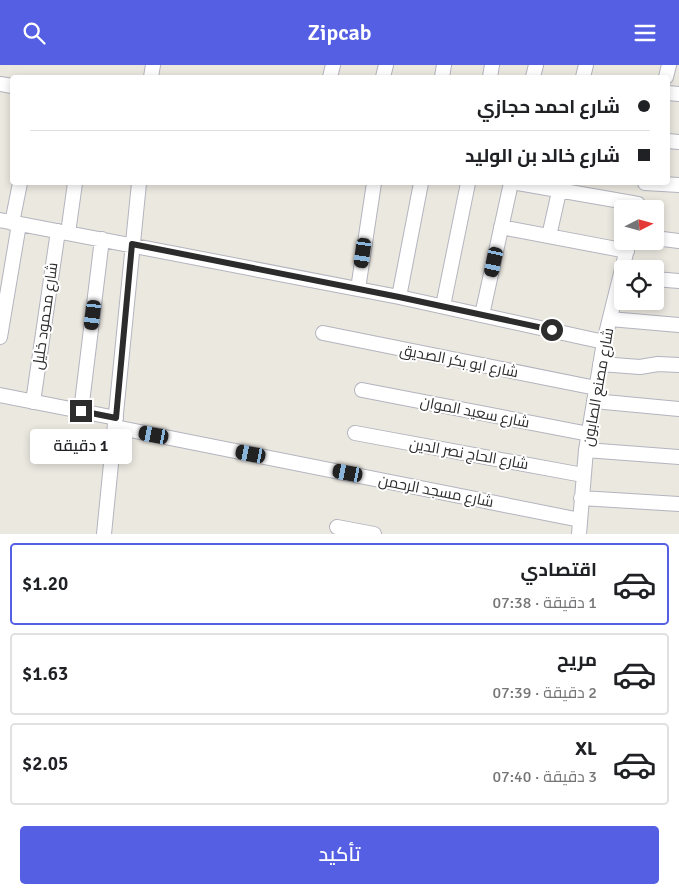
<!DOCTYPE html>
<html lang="ar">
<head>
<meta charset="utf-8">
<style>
  body { margin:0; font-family:Signika,Cairo,sans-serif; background:#f2f2f2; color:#202124; direction:rtl; height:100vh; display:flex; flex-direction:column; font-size:19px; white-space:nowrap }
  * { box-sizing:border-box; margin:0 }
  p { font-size:16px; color:#757577 }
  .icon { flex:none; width:28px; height:28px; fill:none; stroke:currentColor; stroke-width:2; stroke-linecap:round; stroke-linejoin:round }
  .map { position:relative; height:469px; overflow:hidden; direction:ltr }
  .side { display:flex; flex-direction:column; background:#fff; flex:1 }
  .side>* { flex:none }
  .guide { position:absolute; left:10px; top:10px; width:660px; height:110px; border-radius:5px; box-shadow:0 2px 8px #0003; direction:rtl; display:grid; align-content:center; height:110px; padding:0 20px; background:#fff }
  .needle { width:32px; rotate:84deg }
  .tools { position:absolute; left:614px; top:135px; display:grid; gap:10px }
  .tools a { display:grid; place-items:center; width:50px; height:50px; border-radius:5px; background:#fff; box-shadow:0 2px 8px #0003; font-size:25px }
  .end { position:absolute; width:22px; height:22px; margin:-11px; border:6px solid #2c2c2c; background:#fff; box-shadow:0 0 0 2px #fff }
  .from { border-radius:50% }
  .bubble { position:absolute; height:35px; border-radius:5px; background:#fff; box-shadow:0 2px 8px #0003; font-size:16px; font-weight:600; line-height:35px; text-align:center; direction:rtl }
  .car { position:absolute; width:15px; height:30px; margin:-15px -8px; border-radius:6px; box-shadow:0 0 4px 1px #0007; background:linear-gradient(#222 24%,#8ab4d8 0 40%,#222 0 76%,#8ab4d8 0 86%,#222 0) }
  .guide b { display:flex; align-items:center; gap:18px; height:48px; font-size:19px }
  .guide b+b { border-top:1px solid #e0e0e0 }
  .guide i { width:12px; height:12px; background:#202124 }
  ul { padding:9px 0 0; list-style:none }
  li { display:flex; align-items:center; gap:15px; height:82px; margin:0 10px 8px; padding:0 10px; border:2px solid #e0e0e0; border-radius:5px }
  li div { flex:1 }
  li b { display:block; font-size:19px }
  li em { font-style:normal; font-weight:600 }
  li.on { border-color:#545fe4 }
  li>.icon { width:45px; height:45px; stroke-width:1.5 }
  .button { display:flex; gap:10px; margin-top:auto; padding:10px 20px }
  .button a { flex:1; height:58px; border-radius:5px; background:#545fe4; color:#fff; font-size:20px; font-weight:600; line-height:58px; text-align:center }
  header { display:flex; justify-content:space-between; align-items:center; height:65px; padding:0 20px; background:#545fe4; color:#fff; font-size:22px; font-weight:600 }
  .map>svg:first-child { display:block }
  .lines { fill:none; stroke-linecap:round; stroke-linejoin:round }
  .minor-casing { stroke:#b3b4be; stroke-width:16 }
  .minor { stroke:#fff; stroke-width:14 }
  .route { stroke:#2c2c2c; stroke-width:6 }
  .labels { text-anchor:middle; stroke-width:4; stroke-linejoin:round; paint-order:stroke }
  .street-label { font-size:15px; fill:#2c2c2c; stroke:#fff }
</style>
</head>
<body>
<header><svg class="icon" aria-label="menu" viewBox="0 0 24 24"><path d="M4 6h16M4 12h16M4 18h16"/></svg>Zipcab<svg class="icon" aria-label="search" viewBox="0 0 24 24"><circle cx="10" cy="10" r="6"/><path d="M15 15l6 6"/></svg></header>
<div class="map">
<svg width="679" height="469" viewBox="0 0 679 469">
  <rect width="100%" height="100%" fill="#ebe8e0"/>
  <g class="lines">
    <g class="minor-casing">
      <path id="minor" d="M151,12L153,0
        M330,12L333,0
        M383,12L386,0
        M442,12L444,0
        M490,12L492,0
        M533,12L536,0
        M583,12L586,0
        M666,12L669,0
        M0,19L12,21
        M668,28L679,29
        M668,76L679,77
        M518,118L638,139
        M645,118L679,120
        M0,155L399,232L604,277
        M12,158L20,118
        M501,162L627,186
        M68,168L75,118
        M549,171L561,118
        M655,173L679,176
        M655,214L679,216
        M358,224L374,118
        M399,232L421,118
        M443,241L468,118
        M482,250L511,118
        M610,254L679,260
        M323,268L596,323
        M0,272L19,159
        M600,299L640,302L658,299L679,300
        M362,325L589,369
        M0,330L116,353
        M594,336L679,344
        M33,337L58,166
        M81,346L102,174
        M115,362L580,455
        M355,368L583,410
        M586,385L679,392
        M581,433L679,439
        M337,462L374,469
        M104,469L139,118
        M579,469L586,385L604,277L629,176"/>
    </g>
    <use href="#minor" class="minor"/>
  </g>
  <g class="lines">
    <path class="route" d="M81,346L116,353L132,179L399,232L552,265"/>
  </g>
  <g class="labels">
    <g class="street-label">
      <text transform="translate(45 251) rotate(-82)" y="5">شارع محمود خليل</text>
      <text transform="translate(459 296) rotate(11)" y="5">شارع ابو بكر الصديق</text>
      <text transform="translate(598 322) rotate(-80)" y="5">شارع مصنع الصابون</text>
      <text transform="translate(475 347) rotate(11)" y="5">شارع سعيد الموان</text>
      <text transform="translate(469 389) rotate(10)" y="5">شارع الحاج نصر الدين</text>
      <text transform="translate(436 426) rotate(11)" y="5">شارع مسجد الرحمن</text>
    </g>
  </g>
</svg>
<div class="tools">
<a><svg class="needle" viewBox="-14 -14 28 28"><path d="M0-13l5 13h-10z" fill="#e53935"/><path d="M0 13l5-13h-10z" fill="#757577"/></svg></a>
<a><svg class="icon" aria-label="locate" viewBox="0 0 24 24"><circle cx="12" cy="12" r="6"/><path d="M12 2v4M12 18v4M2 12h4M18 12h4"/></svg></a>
</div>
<i class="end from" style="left:552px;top:265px"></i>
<i class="end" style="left:81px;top:346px"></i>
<div class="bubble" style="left:30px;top:364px;width:102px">1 دقيقة</div>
<i class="car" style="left:363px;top:188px;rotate:188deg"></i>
<i class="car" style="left:494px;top:197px;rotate:192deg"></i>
<i class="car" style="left:93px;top:250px;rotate:187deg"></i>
<i class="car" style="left:154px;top:370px;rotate:281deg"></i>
<i class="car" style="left:251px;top:389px;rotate:281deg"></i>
<i class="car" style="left:348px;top:408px;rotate:281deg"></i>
<div class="guide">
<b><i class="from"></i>شارع احمد حجازي</b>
<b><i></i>شارع خالد بن الوليد</b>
</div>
</div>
<section class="side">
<ul>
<li class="on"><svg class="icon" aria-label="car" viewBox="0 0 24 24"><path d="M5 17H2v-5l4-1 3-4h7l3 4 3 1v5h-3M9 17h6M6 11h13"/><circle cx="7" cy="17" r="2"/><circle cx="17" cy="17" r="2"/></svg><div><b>اقتصادي</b><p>1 دقيقة · 07:38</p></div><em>$1.20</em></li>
<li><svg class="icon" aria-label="car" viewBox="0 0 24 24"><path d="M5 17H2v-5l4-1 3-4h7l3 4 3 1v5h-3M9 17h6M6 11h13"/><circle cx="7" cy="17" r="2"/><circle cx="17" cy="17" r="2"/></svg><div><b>مريح</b><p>2 دقيقة · 07:39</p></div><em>$1.63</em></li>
<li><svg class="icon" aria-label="car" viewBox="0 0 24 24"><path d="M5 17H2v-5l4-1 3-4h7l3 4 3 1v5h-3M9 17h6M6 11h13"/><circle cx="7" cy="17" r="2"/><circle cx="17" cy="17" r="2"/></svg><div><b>XL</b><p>3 دقيقة · 07:40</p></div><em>$2.05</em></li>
</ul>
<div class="button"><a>تأكيد</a></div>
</section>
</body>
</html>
